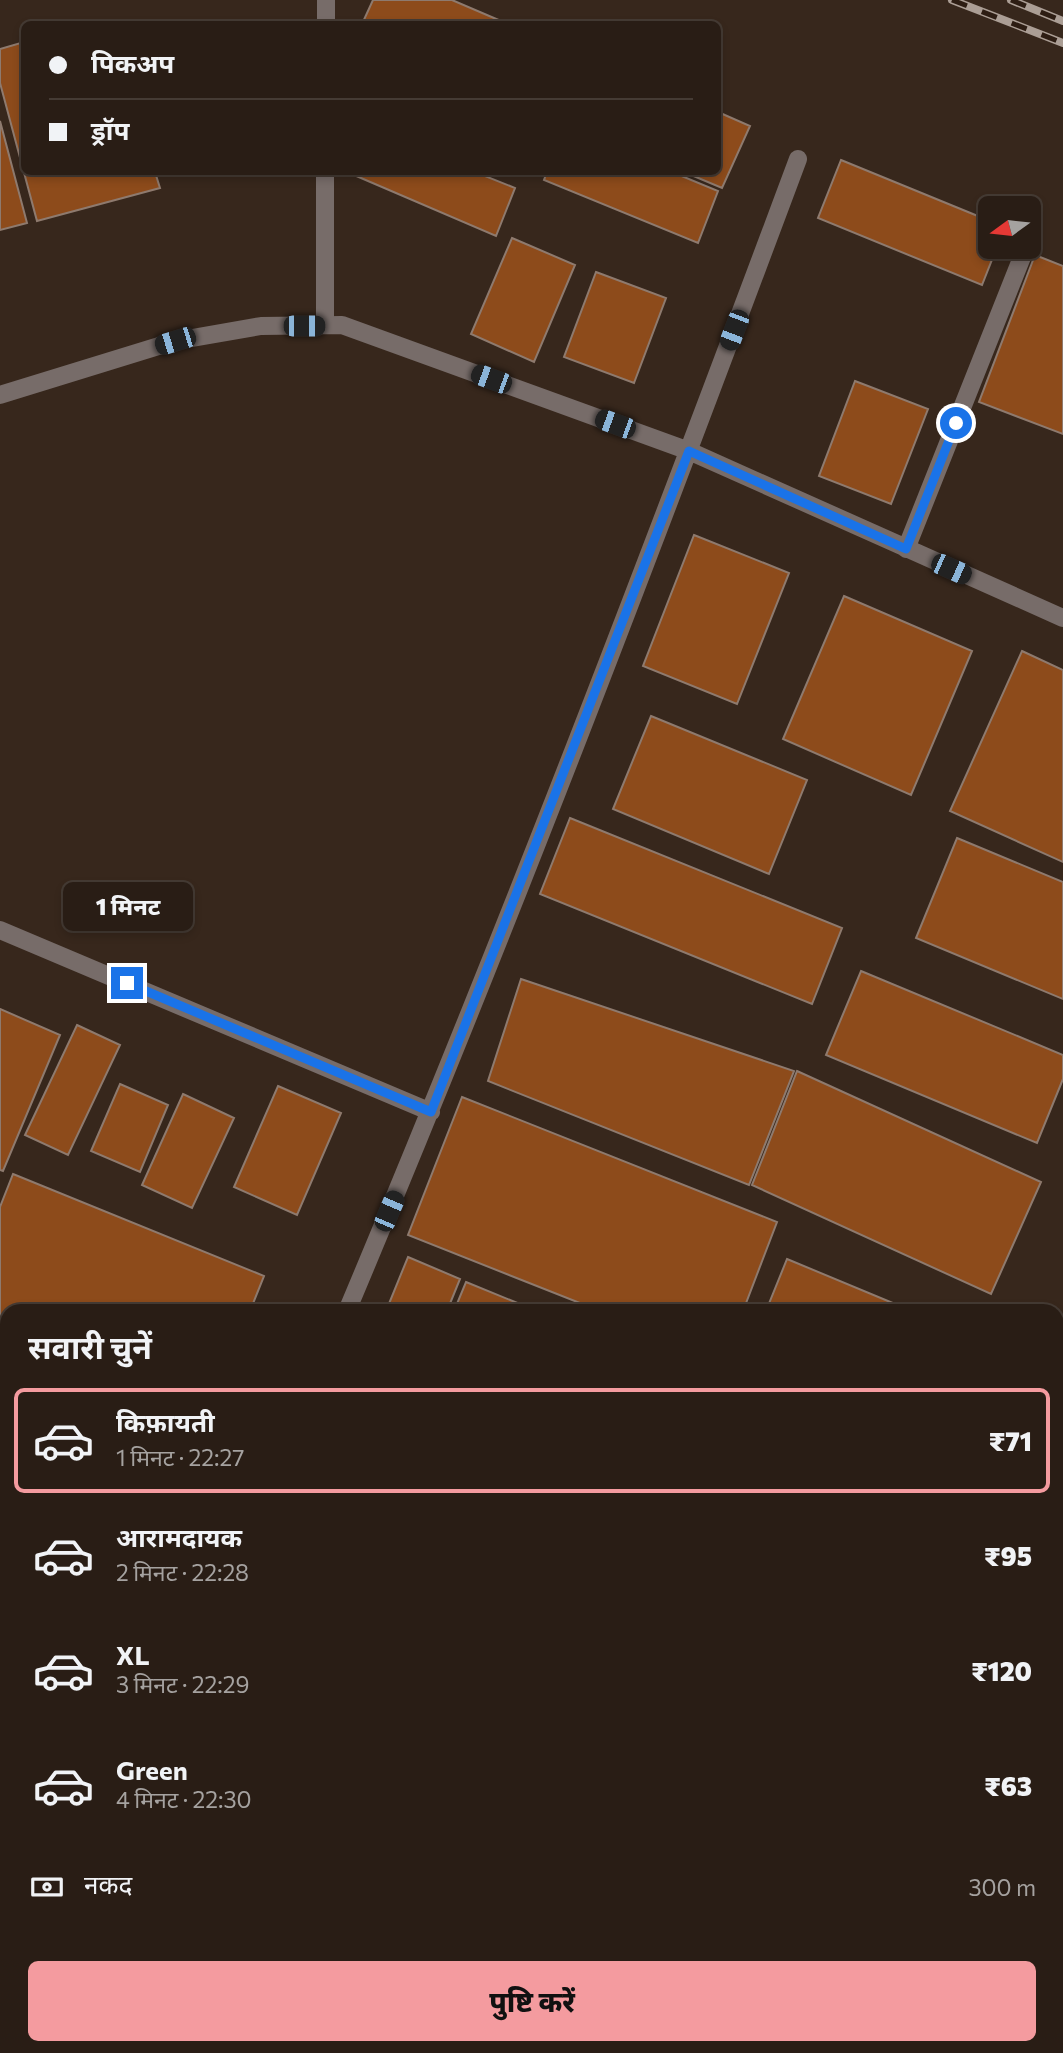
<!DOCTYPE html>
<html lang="hi">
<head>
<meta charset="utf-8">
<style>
  body { margin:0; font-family:Commissioner,"Noto Sans Devanagari",sans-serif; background:#31261e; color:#f1f3f6; height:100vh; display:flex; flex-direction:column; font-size:26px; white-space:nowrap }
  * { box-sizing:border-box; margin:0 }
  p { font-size:23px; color:#a5a2a0 }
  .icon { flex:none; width:38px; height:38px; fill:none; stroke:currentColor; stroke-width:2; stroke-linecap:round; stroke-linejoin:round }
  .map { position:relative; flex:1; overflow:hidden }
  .side { position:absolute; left:0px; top:1304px; width:1064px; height:751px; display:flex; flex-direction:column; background:#291d15; border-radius:21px 21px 0 0; box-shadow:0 4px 10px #0003,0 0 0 2px #453b34 }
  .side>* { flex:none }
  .guide { position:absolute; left:21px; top:21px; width:700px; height:154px; border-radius:10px; box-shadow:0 4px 10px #0003,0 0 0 2px #453b34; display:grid; align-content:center; height:154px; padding:0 28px; background:#291d15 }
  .needle { width:46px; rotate:255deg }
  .controls { position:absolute; left:978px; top:196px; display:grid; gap:14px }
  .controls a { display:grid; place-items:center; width:63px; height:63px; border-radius:10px; background:#291d15; box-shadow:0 4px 10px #0003,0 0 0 2px #453b34; font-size:35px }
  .end { position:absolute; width:32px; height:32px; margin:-16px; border:9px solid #1a73e8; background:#fff; box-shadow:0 0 0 4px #fff }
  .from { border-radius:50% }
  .bubble { position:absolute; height:49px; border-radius:10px; background:#291d15; box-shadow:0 4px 10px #0003,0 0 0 2px #453b34; font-size:23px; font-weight:800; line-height:49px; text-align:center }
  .car { position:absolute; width:21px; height:42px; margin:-21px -10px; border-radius:9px; box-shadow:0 0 5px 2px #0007; background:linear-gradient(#222 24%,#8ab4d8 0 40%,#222 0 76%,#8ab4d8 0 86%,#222 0) }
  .guide b { display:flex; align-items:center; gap:24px; height:66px; font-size:26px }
  .guide b+b { border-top:2px solid #453b34 }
  .guide i { width:18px; height:18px; background:#f1f3f6 }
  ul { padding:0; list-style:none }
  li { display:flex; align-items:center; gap:21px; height:105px; margin:0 14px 10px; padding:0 14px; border:4px solid transparent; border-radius:10px }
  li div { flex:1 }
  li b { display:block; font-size:26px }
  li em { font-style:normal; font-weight:800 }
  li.selected { border-color:#f49b9f }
  li>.icon { width:63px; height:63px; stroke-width:1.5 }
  h2 { padding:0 28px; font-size:32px; line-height:84px }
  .pay { display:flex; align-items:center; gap:18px; height:77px; padding:0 28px; font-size:26px }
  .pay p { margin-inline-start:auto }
  .action { display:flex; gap:14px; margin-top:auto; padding:14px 28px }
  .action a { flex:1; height:80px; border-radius:10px; background:#f49b9f; color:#111; font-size:28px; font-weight:800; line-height:80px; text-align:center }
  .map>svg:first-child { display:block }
  .building { fill:#8d4b1b; stroke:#8e7a6e; stroke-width:2 }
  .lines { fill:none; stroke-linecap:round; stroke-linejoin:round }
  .minor { stroke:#776c69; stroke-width:18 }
  .rail-casing { stroke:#ab9e95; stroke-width:8 }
  .rail { stroke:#2d1d13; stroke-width:5; stroke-dasharray:16; stroke-linecap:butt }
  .route { stroke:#1a73e8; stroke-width:9 }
</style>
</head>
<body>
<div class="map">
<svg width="1063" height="2053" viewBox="0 0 1063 2053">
  <rect width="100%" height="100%" fill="#37271c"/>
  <path class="building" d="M373,0H452L508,24H362Z
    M24,42V172H155L160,188L37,221L0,83V49Z
    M718,112L750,126L722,188L684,172H718Z
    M0,121L27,223L0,230Z
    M841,160L990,221V247H997L982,285L818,218Z
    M347,172H475L515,188L496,236Z
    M547,172H672L718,191L698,243L544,180Z
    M512,238L575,265L534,362L471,334Z
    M1035,255L1063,266V434L979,402Z
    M596,272L666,298L634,383L564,357Z
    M855,381L928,409L891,504L819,476Z
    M694,535L789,573L737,704L643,666Z
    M844,596L972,651L911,795L783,739Z
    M1022,651L1063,670V862L950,811Z
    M651,716L807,780L769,874L613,809Z
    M570,818L842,928L812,1004L540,894Z
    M957,838L1063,882V999L916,938Z
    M861,971L1063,1055V1079L1037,1143L826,1055Z
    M521,979L794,1071L749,1185L488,1081Z
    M0,1009L60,1035L3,1171L0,1170Z
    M77,1025L120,1045L68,1155L25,1135Z
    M797,1071L1041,1182L991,1294L752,1185Z
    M120,1084L168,1105L140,1172L91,1151Z
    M278,1086L341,1113L297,1215L234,1187Z
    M183,1094L234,1118L192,1208L142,1185Z
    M462,1097L777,1222L743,1311H600L408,1235Z
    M13,1174L264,1276L250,1311H7V1327L0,1324V1207Z
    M408,1257L460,1279L447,1311H386Z
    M787,1259L912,1311H766Z
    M466,1282L537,1311H454Z
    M0,1330L7,1333V1493L0,1490Z
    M0,1493L7,1496V1662L0,1659Z
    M545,2048H601L598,2053H558Z
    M798,2048H911L909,2053H796Z"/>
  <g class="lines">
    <path class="minor" d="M326,24V0
      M325,325V172
      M0,395L175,341L261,326L342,325L689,451L1063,618
      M906,549L1026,247
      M0,930L431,1112
      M347,1311C507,931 654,545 798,159
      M1057,1365L1063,1351
      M1057,1829L1063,1831
      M32,2053L35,2048
      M483,2053L486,2048
      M773,2053L775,2048"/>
    <g class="rail-casing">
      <path id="rail" d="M952,0L1063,43
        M1011,0L1063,21"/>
    </g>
    <use href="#rail" class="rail"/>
  </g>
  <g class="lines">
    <path class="route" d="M127,983L431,1112L689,451L906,549L956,423"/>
  </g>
</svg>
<div class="controls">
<a><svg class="needle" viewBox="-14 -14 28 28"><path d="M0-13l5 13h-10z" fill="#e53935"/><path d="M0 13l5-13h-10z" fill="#a5a2a0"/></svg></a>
</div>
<i class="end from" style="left:956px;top:423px"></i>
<i class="end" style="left:127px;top:983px"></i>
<div class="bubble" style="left:63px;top:882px;width:130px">1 मिनट</div>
<i class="car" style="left:304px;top:326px;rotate:90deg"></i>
<i class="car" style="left:734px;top:330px;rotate:201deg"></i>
<i class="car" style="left:175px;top:341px;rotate:253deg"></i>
<i class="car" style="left:491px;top:379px;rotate:290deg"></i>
<i class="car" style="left:615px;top:424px;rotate:290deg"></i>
<i class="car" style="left:951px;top:569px;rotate:114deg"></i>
<i class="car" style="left:389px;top:1211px;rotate:23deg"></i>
<div class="guide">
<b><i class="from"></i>पिकअप</b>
<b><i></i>ड्रॉप</b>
</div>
<section class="side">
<h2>सवारी चुनें</h2>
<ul>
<li class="selected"><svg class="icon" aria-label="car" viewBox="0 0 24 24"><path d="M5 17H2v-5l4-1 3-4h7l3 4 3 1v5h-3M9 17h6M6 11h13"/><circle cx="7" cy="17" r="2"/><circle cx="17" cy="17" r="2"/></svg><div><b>किफ़ायती</b><p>1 मिनट · 22:27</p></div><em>₹71</em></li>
<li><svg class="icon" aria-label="car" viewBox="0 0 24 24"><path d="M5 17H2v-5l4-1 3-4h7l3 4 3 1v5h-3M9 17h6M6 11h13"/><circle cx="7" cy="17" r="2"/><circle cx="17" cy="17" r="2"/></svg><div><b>आरामदायक</b><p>2 मिनट · 22:28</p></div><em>₹95</em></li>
<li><svg class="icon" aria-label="car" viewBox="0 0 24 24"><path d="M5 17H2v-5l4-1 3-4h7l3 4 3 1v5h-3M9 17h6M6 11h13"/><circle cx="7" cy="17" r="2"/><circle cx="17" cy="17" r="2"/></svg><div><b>XL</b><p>3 मिनट · 22:29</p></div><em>₹120</em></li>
<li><svg class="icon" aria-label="car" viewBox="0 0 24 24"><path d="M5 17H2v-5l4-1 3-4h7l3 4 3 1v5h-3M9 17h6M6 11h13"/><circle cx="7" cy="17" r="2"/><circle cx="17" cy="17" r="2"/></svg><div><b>Green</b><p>4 मिनट · 22:30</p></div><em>₹63</em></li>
</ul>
<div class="pay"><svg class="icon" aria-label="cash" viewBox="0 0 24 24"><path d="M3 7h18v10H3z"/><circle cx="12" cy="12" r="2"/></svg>नकद<p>300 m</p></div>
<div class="action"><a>पुष्टि करें</a></div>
</section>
</div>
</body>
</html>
